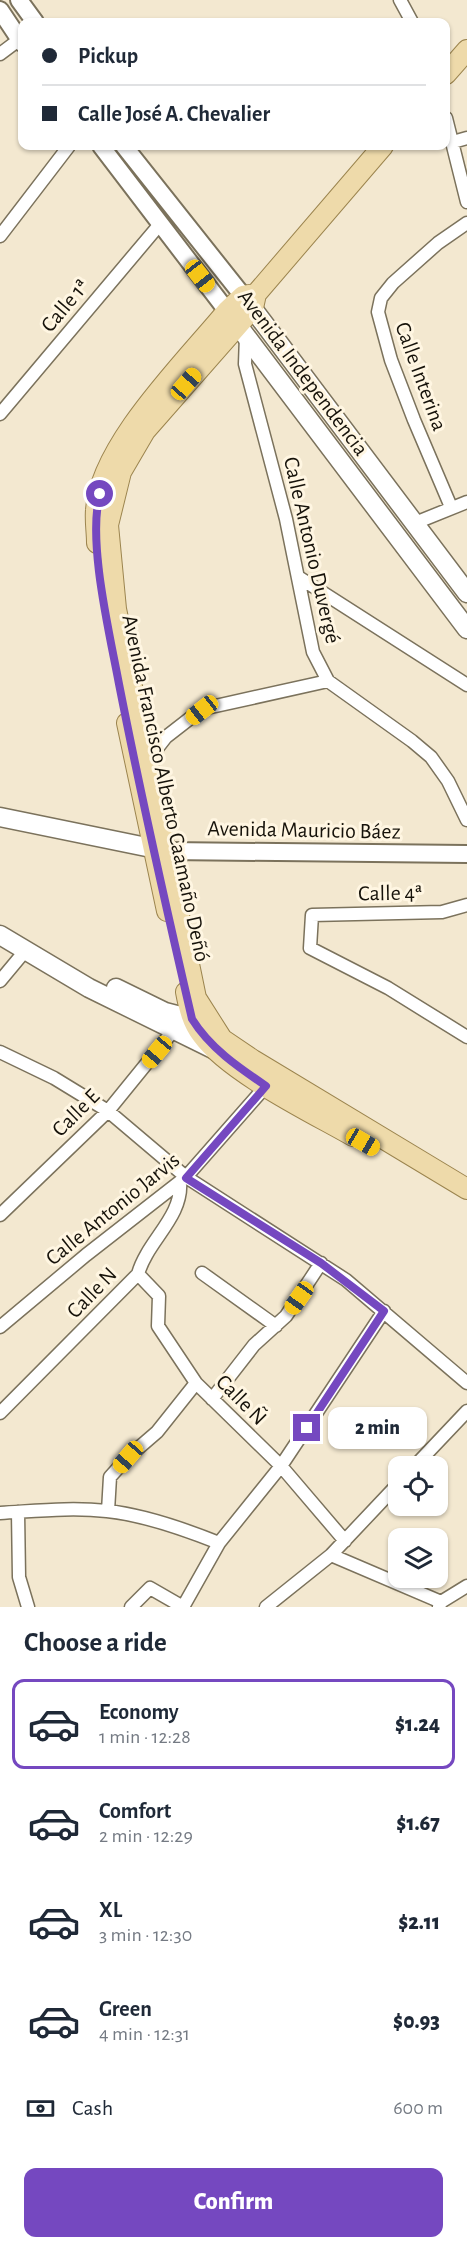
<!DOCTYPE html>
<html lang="en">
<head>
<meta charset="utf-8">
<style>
  body { margin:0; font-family:"Alegreya Sans",sans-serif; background:#f2f2f3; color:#1f2937; height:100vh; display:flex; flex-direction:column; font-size:22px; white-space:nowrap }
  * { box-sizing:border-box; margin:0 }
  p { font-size:20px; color:#747a83 }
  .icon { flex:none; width:33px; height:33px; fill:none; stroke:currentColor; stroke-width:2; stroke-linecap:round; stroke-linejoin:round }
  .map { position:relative; height:1607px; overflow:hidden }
  .panel { display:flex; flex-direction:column; background:#fff; flex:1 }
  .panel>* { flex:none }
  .guide { position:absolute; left:18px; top:18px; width:432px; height:132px; border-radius:12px; box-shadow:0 2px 4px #0004; display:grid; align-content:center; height:132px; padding:0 24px; background:#fff }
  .controls { position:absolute; left:388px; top:1456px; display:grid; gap:12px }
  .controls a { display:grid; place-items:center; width:60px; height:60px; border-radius:12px; background:#fff; box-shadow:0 2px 4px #0004; font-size:30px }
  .end { position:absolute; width:27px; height:27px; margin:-14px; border:8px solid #7548c0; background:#fff; box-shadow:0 0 0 3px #fff }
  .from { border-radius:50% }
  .bubble { position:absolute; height:42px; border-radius:12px; background:#fff; box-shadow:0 2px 4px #0004; font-size:20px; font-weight:800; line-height:42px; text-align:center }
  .car { position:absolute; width:18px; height:36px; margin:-18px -9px; border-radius:8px; box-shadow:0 0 4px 2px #0007; background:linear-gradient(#f5c518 24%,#345 0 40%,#f5c518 0 76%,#345 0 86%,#f5c518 0) }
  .guide b { display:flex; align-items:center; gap:21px; height:57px; font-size:22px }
  .guide b+b { border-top:2px solid #e0e1e3 }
  .guide i { width:15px; height:15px; background:#1f2937 }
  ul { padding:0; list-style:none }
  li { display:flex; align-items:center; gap:18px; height:90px; margin:0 12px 9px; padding:0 12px; border:3px solid transparent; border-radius:12px }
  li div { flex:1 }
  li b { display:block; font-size:22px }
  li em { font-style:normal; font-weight:800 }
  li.current { border-color:#7548c0 }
  li>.icon { width:54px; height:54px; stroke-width:1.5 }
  h2 { padding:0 24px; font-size:27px; line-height:72px }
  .pay { display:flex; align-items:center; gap:15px; height:66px; padding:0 24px; font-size:22px }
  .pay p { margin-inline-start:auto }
  .action { display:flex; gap:12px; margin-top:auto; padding:12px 24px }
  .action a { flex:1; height:69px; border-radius:12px; background:#7548c0; color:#fff; font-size:24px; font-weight:800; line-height:69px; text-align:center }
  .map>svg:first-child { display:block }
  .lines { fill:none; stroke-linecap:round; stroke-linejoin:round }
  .minor-casing { stroke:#7b725c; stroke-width:15 }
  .tertiary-casing { stroke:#7b725c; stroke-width:20 }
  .secondary-casing { stroke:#7b725c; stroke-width:21 }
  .primary-casing { stroke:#9b844e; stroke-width:22 }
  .minor { stroke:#fff; stroke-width:12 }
  .tertiary { stroke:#fff; stroke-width:16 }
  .secondary { stroke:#fff; stroke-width:18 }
  .primary { stroke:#eedaaa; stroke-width:20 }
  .route { stroke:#7548c0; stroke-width:8 }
  .labels { text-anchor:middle; stroke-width:6; stroke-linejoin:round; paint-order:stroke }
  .street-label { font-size:22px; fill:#16120a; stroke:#fff6e2 }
</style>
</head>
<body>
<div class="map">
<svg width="467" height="1607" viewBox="0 0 467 1607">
  <rect width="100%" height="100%" fill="#f3e8d0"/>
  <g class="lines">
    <g class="minor-casing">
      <path id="minor" d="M400,0L412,22
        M0,54L20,39
        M446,118L467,202
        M453,142L467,138
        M0,236L69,146
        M246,336L245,364L286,519L313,652L328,681L412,741L431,757L448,781L467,820
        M0,414L160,224
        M451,507L414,420L391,360L378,312L381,298L393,283L438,243L467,223
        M415,523L467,502
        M300,578L467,685
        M148,760L166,737L202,709L328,681
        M467,905L442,912L312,915L310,948L388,988L467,1037
        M0,981L25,951
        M0,1052L54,1078L108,1111L186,1177L346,1280L467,1383
        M0,1215L108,1111L173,1031
        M202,1273L276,1326
        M138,1274L159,1296L158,1326L196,1383L281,1466L345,1541
        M0,1327L86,1255L186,1177L266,1086
        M212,1399L254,1345L286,1316L321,1263
        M0,1413L138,1274C147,1241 183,1217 180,1182
        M414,1467L467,1411
        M108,1511L110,1477L128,1457L157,1432L196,1383
        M18,1512L19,1577L28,1607
        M0,1513C36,1511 71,1507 107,1511C145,1515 184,1529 219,1543
        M331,1555L441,1602
        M131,1607L150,1588L183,1607
        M183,1607L219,1543L281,1466L384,1311
        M266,1607L331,1555L399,1483
        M439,1607L441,1602L467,1586"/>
    </g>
    <g class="tertiary-casing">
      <path id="tertiary" d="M19,0L35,22
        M0,10L22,43
        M101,146L227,311
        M124,146L243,296
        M168,851L467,854"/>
    </g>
    <g class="secondary-casing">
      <path id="secondary" d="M244,297L467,593
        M230,315L467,629
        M0,817L166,851
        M0,935L89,988L217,1051
        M116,988L165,1012L192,1019"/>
    </g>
    <g class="primary-casing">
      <path id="primary" d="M446,74L467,50
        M383,146L256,294L253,308L145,431L121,472L108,525L116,609L196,998L222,1039L253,1060L467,1189
        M97,543C97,532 95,521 96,510C100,445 186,361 227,311L243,296L256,294
        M127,723L167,911
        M186,992C189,1008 192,1022 202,1035C230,1073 311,1112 353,1136"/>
    </g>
    <use href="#minor" class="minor"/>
    <use href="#tertiary" class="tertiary"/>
    <use href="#secondary" class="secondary"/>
    <use href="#primary" class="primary"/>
  </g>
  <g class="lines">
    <path class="route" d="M100,494C87,541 110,635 119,684C141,796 166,907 192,1019C210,1048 238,1067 266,1086L186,1178L321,1263L384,1311L307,1428"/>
  </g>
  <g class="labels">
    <g class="street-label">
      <text transform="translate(64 305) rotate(-50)" y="8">Calle 1ª</text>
      <text transform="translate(304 372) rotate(53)" y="8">Avenida Independencia</text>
      <text transform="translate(422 376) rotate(70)" y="8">Calle Interina</text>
      <text transform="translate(313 550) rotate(77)" y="8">Calle Antonio Duvergé</text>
      <text transform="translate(167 788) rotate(78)" y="8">Avenida Francisco Alberto Caamaño Deñó</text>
      <text transform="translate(304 829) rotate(1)" y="8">Avenida Mauricio Báez</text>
      <text transform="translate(390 892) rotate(-1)" y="8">Calle 4ª</text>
      <text transform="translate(75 1112) rotate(-45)" y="8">Calle E</text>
      <text transform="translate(112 1208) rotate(-39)" y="8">Calle Antonio Jarvis</text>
      <text transform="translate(91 1292) rotate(-46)" y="8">Calle N</text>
      <text transform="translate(242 1399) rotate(45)" y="8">Calle Ñ</text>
    </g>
  </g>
</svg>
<div class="controls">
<a><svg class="icon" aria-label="locate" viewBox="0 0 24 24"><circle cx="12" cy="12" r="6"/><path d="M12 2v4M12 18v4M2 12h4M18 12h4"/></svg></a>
<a><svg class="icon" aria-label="layers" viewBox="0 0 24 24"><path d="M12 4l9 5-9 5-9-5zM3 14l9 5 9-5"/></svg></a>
</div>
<i class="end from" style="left:100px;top:494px"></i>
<i class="end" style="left:307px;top:1428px"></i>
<div class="bubble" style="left:328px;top:1407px;width:99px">2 min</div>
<i class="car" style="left:200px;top:276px;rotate:142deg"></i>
<i class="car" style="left:186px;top:384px;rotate:41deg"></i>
<i class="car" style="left:202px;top:710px;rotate:232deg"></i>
<i class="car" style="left:157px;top:1052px;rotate:220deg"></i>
<i class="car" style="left:363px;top:1142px;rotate:120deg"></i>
<i class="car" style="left:299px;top:1298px;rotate:215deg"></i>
<i class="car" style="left:128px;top:1457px;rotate:221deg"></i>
<div class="guide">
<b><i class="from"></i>Pickup</b>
<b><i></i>Calle José A. Chevalier</b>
</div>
</div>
<section class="panel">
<h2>Choose a ride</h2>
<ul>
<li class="current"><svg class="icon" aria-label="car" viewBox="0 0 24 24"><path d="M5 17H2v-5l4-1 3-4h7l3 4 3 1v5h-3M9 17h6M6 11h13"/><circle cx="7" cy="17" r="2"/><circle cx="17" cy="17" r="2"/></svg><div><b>Economy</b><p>1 min · 12:28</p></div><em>$1.24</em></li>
<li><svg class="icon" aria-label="car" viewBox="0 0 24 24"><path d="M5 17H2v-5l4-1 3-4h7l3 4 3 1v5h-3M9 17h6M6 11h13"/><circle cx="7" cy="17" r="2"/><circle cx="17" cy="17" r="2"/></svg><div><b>Comfort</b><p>2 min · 12:29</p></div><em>$1.67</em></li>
<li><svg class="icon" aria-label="car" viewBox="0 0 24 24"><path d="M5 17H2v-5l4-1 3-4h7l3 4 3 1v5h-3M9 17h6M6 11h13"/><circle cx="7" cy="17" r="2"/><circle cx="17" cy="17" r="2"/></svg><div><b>XL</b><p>3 min · 12:30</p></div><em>$2.11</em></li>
<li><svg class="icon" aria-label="car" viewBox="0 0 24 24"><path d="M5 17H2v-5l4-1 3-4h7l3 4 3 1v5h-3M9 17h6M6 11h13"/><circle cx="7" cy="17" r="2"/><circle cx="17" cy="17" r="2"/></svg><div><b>Green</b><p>4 min · 12:31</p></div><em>$0.93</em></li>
</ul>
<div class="pay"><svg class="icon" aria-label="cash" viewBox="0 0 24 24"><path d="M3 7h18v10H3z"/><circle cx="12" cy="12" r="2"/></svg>Cash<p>600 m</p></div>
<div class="action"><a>Confirm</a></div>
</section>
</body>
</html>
